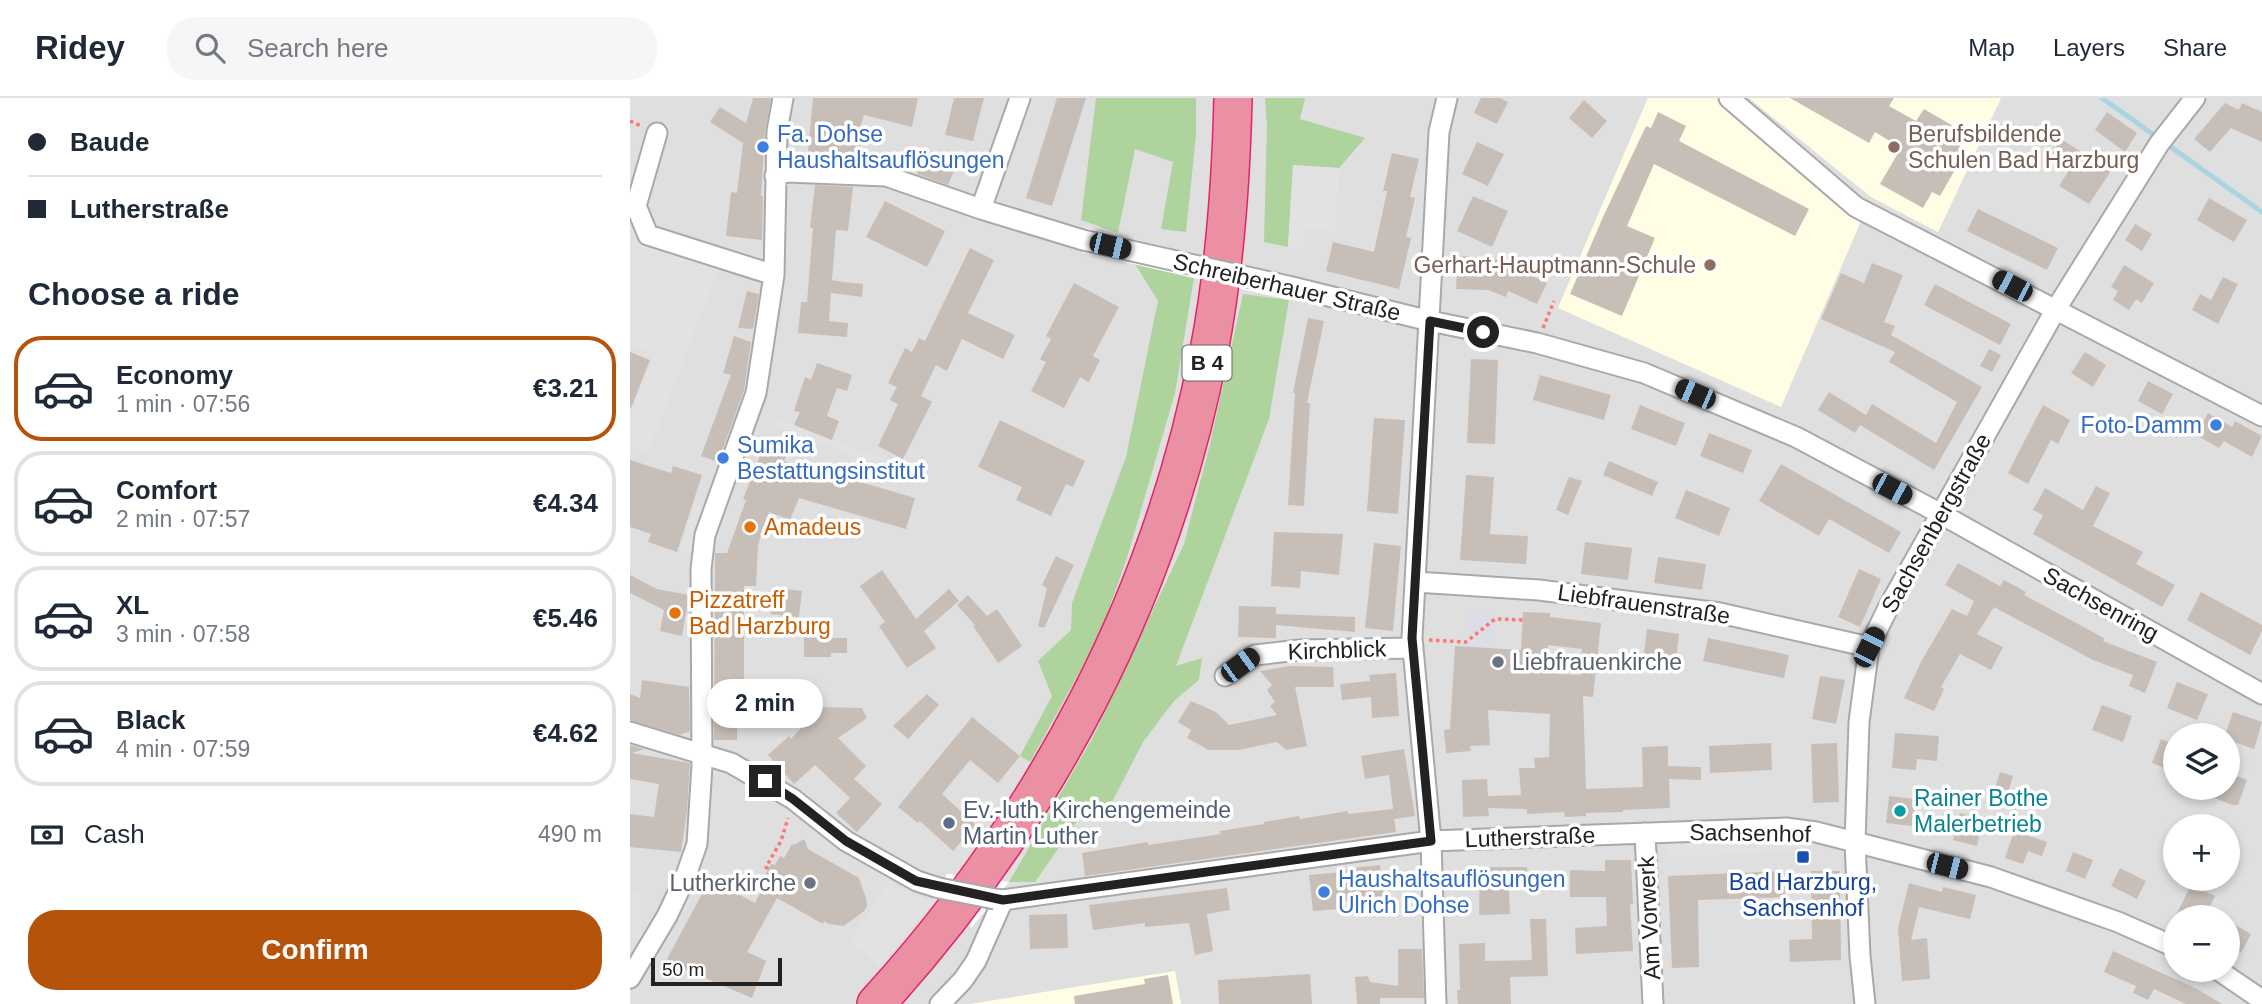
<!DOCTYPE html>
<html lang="en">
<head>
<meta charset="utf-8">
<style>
  body { margin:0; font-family:Helvetica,sans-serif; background:#f6f6f7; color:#1f2937; height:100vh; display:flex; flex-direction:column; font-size:26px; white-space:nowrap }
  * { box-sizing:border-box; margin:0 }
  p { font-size:23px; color:#747a83 }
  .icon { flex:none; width:38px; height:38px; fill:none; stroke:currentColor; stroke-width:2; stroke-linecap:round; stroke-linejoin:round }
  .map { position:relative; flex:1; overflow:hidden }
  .details { display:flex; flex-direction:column; background:#fff; width:630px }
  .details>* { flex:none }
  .top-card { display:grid; align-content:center; height:154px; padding:0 28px; background:#fff }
  .buttons { position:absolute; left:1533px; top:625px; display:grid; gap:14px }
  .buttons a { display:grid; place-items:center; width:77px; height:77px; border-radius:50%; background:#fff; box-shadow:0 4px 10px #0003; font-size:35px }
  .scale { position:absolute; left:21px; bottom:18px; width:131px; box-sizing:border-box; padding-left:7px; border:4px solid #222; border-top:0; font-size:19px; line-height:24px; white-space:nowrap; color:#222; -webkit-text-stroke:5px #fff; paint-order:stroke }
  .end { position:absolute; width:32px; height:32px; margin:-16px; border:9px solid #222; background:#fff; box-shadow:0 0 0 4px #fff }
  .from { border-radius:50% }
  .bubble { position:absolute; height:49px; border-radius:24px; background:#fff; box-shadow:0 4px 10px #0003; font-size:23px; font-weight:800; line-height:49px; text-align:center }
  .car { position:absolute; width:21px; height:42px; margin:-21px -10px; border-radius:9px; box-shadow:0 0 5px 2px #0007; background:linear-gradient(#222 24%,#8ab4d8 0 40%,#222 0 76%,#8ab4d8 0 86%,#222 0) }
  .top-card b { display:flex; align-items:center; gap:24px; height:66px; font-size:26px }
  .top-card b+b { border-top:2px solid #e0e1e3 }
  .top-card i { width:18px; height:18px; background:#1f2937 }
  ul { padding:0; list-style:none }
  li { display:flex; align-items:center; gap:21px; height:105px; margin:0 14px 10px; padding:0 14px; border:4px solid #e0e1e3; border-radius:28px }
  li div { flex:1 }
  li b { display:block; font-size:26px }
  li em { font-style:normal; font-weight:800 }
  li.selected { border-color:#b45309 }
  li>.icon { width:63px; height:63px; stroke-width:1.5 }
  h2 { padding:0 28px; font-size:32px; line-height:84px }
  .pay { display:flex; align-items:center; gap:18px; height:77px; padding:0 28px; font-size:26px }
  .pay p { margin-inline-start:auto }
  .cta { display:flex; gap:14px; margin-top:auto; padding:14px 28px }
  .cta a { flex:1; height:80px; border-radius:28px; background:#b45309; color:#fff; font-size:28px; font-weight:800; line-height:80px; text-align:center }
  header { display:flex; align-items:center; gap:42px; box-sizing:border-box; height:98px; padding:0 35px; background:#fff; border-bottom:2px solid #e0e1e3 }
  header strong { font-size:33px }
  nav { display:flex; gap:38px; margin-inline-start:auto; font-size:24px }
  .search { width:490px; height:63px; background:#f6f6f7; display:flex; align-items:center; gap:18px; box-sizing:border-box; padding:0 24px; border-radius:28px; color:#747a83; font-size:26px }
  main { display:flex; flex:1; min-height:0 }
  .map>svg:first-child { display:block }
  .residential { fill:#e0dfdf; fill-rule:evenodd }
  .education { fill:#fffee5 }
  .forest { fill:#aed39c }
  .parking { fill:#e2e2e2 }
  .plaza { fill:#dddde8 }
  .pier { fill:#fff }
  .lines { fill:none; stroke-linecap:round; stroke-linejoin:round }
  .stream { stroke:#a8d5e1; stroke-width:5 }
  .building { fill:#c7beb7; fill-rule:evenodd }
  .street-casing { stroke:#a9a9a9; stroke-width:23 }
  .highway-casing { stroke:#e2246a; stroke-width:40 }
  .path { stroke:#ff786d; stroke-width:3.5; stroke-dasharray:3.5 3.5; stroke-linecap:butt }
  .street { stroke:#fff; stroke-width:19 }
  .highway { stroke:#eb8fa2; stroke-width:37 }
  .street-bridge-casing { stroke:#a9a9a9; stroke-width:23; stroke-linecap:butt }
  .street-bridge { stroke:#fff; stroke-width:19 }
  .route { stroke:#222; stroke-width:9 }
  .shop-dot { fill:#3f7fe0; stroke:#fff; stroke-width:2.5 }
  .education-dot { fill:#8d6e63; stroke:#fff; stroke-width:2.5 }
  .food-dot { fill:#e8710a; stroke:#fff; stroke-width:2.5 }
  .worship-dot { fill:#6b7280; stroke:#fff; stroke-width:2.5 }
  .culture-dot { fill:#0f9aa8; stroke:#fff; stroke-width:2.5 }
  .service-dot { fill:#5c6f8a; stroke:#fff; stroke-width:2.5 }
  .transit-dot { fill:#1a4fb4; stroke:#fff; stroke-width:2.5 }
  .labels { text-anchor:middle; stroke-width:7; stroke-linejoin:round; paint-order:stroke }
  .shield { fill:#fff; stroke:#646464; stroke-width:2 }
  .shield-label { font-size:21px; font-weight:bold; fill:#222 }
  .shop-label { font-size:23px; fill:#366cbe; stroke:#fff; text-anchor:start }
  .education-label { font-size:23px; fill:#785e54; stroke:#fff; text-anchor:start }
  .street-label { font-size:23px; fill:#222; stroke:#fff }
  .food-label { font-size:23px; fill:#c56008; stroke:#fff; text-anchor:start }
  .worship-label { font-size:23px; fill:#5b616d; stroke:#fff; text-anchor:start }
  .culture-label { font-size:23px; fill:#0d838f; stroke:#fff; text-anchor:start }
  .service-label { font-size:23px; fill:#4e5e75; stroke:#fff; text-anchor:start }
  .transit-label { font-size:23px; fill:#164399; stroke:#fff }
</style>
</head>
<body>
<header>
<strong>Ridey</strong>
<div class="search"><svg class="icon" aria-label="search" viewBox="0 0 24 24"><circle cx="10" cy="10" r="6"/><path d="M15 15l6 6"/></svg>Search here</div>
<nav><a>Map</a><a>Layers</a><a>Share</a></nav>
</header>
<main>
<section class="details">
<div class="top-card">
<b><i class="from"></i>Baude</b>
<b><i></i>Lutherstraße</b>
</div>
<h2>Choose a ride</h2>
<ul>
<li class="selected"><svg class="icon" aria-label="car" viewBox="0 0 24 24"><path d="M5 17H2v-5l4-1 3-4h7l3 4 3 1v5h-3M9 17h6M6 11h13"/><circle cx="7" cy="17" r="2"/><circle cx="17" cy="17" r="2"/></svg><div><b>Economy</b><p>1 min · 07:56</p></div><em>€3.21</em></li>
<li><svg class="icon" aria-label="car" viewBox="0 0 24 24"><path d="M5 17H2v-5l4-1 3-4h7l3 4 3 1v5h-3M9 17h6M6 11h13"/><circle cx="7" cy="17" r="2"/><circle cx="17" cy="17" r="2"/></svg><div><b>Comfort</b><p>2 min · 07:57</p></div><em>€4.34</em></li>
<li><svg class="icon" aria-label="car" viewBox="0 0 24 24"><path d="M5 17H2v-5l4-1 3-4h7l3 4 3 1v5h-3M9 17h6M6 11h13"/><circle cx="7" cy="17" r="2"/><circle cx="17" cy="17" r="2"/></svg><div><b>XL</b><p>3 min · 07:58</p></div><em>€5.46</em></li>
<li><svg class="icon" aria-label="car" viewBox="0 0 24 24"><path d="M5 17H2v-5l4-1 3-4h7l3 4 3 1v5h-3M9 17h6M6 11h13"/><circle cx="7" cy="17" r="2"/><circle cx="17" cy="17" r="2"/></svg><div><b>Black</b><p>4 min · 07:59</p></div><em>€4.62</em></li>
</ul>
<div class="pay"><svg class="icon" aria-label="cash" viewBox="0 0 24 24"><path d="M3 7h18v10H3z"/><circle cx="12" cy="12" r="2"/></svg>Cash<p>490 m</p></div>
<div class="cta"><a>Confirm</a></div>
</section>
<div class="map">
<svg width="1632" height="906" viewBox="0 0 1632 906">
  <rect width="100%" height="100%" fill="#f2efe9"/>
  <path class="residential" d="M0,0H1018L928,210L1231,123L1088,0H1119L1241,99L1308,134L1371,0H1632V906H0ZM1545,637H1598V690H1545ZM1545,728H1598V780H1545ZM1545,819H1598V872H1545Z"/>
  <path class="education" d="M1018,0H1088L1231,123L1151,309L928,210Z
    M1119,0H1371L1308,134L1241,99Z
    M545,873L551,906H340Z"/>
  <path class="forest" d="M466,0H566V37L556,134L531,131L543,64L505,51L488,135L451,122Z
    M635,0H675L670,21L735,40L709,70L663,67L658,149L634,144L637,27Z
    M505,166L564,180L545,295L497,460L468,541L400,664L390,658L422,598L408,563L441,532L442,505L496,359L528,203Z
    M613,196L659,202L639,321L546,568L572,560L569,582L544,603L513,644L478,712L452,716L405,784H379L462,641L554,446L580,346Z"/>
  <path class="parking" d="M663,67L709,70L705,133L675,131L674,149H658Z
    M5,140L88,172L18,355L0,348V317L24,256L0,247V153Z
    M150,322L235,355L295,371L235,361L145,327Z
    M64,406L76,410L62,455L50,451Z
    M1173,739V754L1038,758L1037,743Z
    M259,784L283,797L303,804L249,868L238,857L220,845Z
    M0,795H11V840H0Z"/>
  <path class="plaza" d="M838,514L865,516L863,551L836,549Z"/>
  <path class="pier" d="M456,130L664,179L659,202L451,154Z
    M317,776L379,784L341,830L339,819L319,805L303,801Z"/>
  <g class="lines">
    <path class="stream" d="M1472,0L1632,114"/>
  </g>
  <path class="building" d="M123,0H141L135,33L131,98H133L132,142L96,138L101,94L107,95L113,45L80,24L90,9L116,25Z
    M183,0H288L282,29L234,17L230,30L232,31L230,65L177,63Z
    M324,0H354L343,43L315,37Z
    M427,0H456L422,108L396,100Z
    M851,0H870L878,4L867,26L844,15Z
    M1160,0H1264L1259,8L1286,23L1294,11L1337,36L1328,52L1334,56L1310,98L1302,94L1293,110L1250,86L1271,50L1245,34L1239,45Z
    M954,2L977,23L962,40L939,20Z
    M1595,5L1609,12L1612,5L1632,14V44L1601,30L1580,54L1564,41Z
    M1028,14L1056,28L1049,43L1179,111L1165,138L1024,66L997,128L1025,140L992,218L940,196L973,119L1016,28L1021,30Z
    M1477,14L1507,35L1495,54L1465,32Z
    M1431,41L1481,73L1459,106L1429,88L1441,69L1421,57Z
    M847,44L874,56L858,88L832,76Z
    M762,55L789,61L780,99L785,100L776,139L781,140L769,191L696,173L703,144L744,154L757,93H753Z
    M295,56L326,68L318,87L287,76Z
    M185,87L223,89L218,133L206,132L202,182L213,184L212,186L214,184L233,186L232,199L201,195L199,223L218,225L217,239L168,235L171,204H177L183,130L180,129Z
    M843,98L878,113L862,149L827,133Z
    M1579,100L1617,122L1604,144L1567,122Z
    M255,103L315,133L297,169L236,139Z
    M1348,111L1428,150L1417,172L1337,133Z
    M1505,126L1522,136L1512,153L1495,142Z
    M340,150L364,162L338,215L385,237L373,261L332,241L317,273L306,267L291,298L302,304L273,361L248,348L268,306L260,302L267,289L258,285L275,250L282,254L289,240L295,243Z
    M828,158L863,160L917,185L907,206L878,193L876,199L858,192L826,191Z
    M1242,165L1273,177L1254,224L1265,228L1261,237L1352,289L1304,372L1230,327L1225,335L1188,312L1199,294L1236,317L1242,306L1306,345L1327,304L1259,264L1265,254L1191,221L1211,175L1234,185Z
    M1494,167L1524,185L1512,205L1506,201L1499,212L1483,202L1488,193L1481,189Z
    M1593,179L1608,186L1588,226L1562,212L1570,196L1581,202Z
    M444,185L489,209L463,258L470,262L459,284L450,279L434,310L401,293L416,264L410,261L421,241L416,238Z
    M1305,186L1381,226L1370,247L1294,207Z
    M117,193L129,196L123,231L108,230Z
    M678,220L694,223L677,305H680L674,408L658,407L665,295H663Z
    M104,238L121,244L114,292L88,364L71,358L101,277L93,275Z
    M1359,251L1371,257L1362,274L1350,268Z
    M0,254L20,262L1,310H0Z
    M1455,254L1476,267L1463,289L1441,275Z
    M841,261L868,262L865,346L837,345Z
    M187,265L222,277L217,293L207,290L197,318L209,323L202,342L164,327L170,314L164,313L175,279L181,282Z
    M910,277L981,297L974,322L903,302Z
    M1518,283L1543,296L1532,316L1508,303Z
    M1010,307L1055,325L1046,348L1001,331Z
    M1413,307L1440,322L1428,346L1421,342L1398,386L1378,375Z
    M1578,315L1602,329L1605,323L1632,338L1622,359L1594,343L1589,350L1566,337Z
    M744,320L775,322L768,416L737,413Z
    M370,322L455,363L443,389L436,386L421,418L386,402L392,389L348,369Z
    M1079,335L1122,352L1113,375L1070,358Z
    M136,343L159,352L154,363L198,379L200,375L285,400L276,431L169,400L160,422L139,414L128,447L126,488H114V582H107V642H84L85,455H97L116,402L113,401Z
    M0,362L41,375L43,368L72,377L47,454L18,444L21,436L0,429Z
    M979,363L1028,384L1022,398L973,377Z
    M1151,366L1271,434L1259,455L1199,421L1189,438L1129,403Z
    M836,377L864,379L860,436L898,438L896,466L830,462Z
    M939,379L952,383L938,417L926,412Z
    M1466,388L1480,395L1463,428L1513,454L1506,466L1545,487L1532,509L1403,436L1413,417L1403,412L1415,390L1453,412Z
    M1056,392L1100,410L1089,438L1045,420Z
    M644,434L713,436L709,477L671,473L670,490L641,488Z
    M955,444L1002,450L998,482L951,476Z
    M744,445L771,448L763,533L735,530Z
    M426,458L444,467L414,530L408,528L417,490L412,487Z
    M1028,459L1076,466L1072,492L1024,485Z
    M1328,465L1370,488L1374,482L1396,494L1394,497L1474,540L1473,543L1527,564L1515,595L1499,588L1503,577L1463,562L1364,509L1347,536L1373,549L1361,572L1330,556L1311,589L1314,591L1304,613L1274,600L1292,562L1322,511L1337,518L1344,503L1315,487Z
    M1229,471L1251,481L1230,529L1208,519Z
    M252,472L286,521L319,491L329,503L294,533L306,550L277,570L249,528L255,524L230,488Z
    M0,477L27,491L59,497L52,538L30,533L34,512L0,495Z
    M144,490L172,493L169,519L141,516Z
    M1571,494L1632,527V533L1620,557L1557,522Z
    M338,497L357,518L367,511L392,548L368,565L343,528L345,527L327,507Z
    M609,508L646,509V516L725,519V534L646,527V540L608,539Z
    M893,514L920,515V519L971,525L963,599L953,598L956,691L1013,689L1012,649L1038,648V668L1071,669V682L1039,681L1040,710L993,712V714L956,715V718L935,719L934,714L897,716V711L858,710L859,718L833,719L832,682L857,681L858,698L891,697L889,670H905L904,660L919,659L920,616L858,612L860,647L840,648L841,653L816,655L814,632L820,631L825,548L891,552ZM918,547L952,551L950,577L916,575Z
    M174,528H202V540H217V555H201V559H174Z
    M1017,531L1049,536L1046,561L1014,556Z
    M1078,540L1159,557L1154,580L1073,563Z
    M660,568L703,569L704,589H665L677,648L656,652L647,644L609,652H579L557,640L561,632L548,624L561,603L586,614L599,627L647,617L640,608L645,604L637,592L642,587L630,573Z
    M766,575L769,618L742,620L741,599L712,602L710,586L740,583L739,577Z
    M1190,578L1215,582L1206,626L1182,621Z
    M12,582L59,589L60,633L50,637L0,622V596L10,600Z
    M1547,584L1578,596L1567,622L1537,610Z
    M297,596L309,607L278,641L263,628Z
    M1472,607L1502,618L1493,644L1462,632Z
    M190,609L232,610L237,620L208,640L236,668L224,681L252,706L227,734L206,715L220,700L185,667L164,686L138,657L159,638L161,641Z
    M1603,614L1632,624L1624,651L1598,642V637H1595Z
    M342,619L390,658L368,685L340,662L312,696L346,727L323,753L290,723L288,725L268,709Z
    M1265,635L1309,638L1307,663L1287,661L1286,672L1262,670Z
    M1531,641L1545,647V674L1522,665Z
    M1141,645L1142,672L1080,675L1079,648Z
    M1207,645L1209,704L1183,705L1181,646Z
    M0,647L14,651L2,655L60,665L57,713L51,754L0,749V716L24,719L29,686L0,681Z
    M774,651L785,718L764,721L766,734L455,778L452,755L518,744V747L591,736L590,733L634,726V724L669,718L670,721L718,713V716L763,711L759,677L735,681L731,658Z
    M1370,674L1383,678L1374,708L1361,704Z
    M1598,675L1617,682L1608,707H1602L1560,690H1598Z
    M1259,698L1285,701L1282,728L1256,725Z
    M1330,715L1353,720L1347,748L1323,742Z
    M1384,733L1417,744L1412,758L1398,753L1393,766L1375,760Z
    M174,741L178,751L229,780L236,800L237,808L234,813L214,828L199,826L194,823L193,826L147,800L117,854L136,863L122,900L65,876L37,861L80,781L125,805L138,779L135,777L141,766L145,767L150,758L154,760L162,746L164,747Z
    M1443,754L1463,762L1455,781L1436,773Z
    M975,762H1001L1003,806H1000L1003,853L946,856L945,830L977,828L976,799H940V772L975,773Z
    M750,767L754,798L708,804L709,811L683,813L679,777L713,774V771Z
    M850,769H897V792H879L880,816L849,817Z
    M1490,770L1516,783L1507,801L1481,788Z
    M1154,773L1155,799L1068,802L1069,869L1042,870L1038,778Z
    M1181,773H1210L1211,862L1160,864L1159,842L1182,841Z
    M1279,785L1312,794L1313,789L1346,797L1340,821L1289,809L1281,842L1297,840L1300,881L1272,883L1268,830Z
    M1561,787L1585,798L1575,819H1545Z
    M597,790L600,812L577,816L583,853L565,857L559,825L515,829V825L463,832L459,807Z
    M437,816L438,850L400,851L399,817Z
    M900,821H916L918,878L880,879L881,906H828L827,892H830L829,846L855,845V863L902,862Z
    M1598,823L1621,836L1611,855L1598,848Z
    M768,851H792L794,900H750V906H727L725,879L738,878L740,884L768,888Z
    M1483,853L1567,891L1592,906H1556L1524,891L1518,902L1503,895L1506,888L1474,874Z
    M680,876L682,906H589L588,882Z
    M538,877L543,906H445L444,898L515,886L514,881Z"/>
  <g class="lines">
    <g class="street-casing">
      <path id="street" d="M1099,0L1226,109L1632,318
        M27,35L6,108L18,137L144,177
        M145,78L157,74L256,78L351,111L453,142
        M351,111L390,0
        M662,189L800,223L907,245L1014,275L1166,339L1311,416L1632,596
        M786,484L909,492L1090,515L1239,549
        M595,578L625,557L669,552L783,550
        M0,634L101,665L163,701L216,743L287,783L309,790
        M1015,735L1023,906
        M365,801L373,802L801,743L1156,730L1186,734L1361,779L1488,824L1545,849
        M1588,872L1632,902
        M0,880L37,818L55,780L67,746L72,668L71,471L75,437L126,295L144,177L147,33L153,0
        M310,906L333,882L346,863L373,802
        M806,906L801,743L782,540L809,34L817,0
        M1235,906L1230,858L1225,744L1229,624L1239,549L1258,510L1426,211L1529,46L1565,0"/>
    </g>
    <g class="highway-casing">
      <path id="highway" d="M246,906C414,722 532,499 579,253C595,170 601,85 603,0"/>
    </g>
    <path class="path" d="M0,23L11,28
      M913,230L924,203
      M799,542L836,544L865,521L893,522
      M138,771L136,769L151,743L158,720"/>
    <use href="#street" class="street"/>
    <use href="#highway" class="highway"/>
    <g class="street-bridge-casing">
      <path id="street-bridge" d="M453,142L662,189
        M309,790L365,801"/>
    </g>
    <use href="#street-bridge" class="street-bridge"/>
  </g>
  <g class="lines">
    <path class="route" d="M135,683L163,701L216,743L286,783L373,802L801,743L782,540L800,223L853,234"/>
  </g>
  <g class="shop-dot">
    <circle cx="133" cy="49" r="7"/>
    <circle cx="1586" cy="327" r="7"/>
    <circle cx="93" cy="360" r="7"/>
    <circle cx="694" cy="794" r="7"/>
  </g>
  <g class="education-dot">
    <circle cx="1264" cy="49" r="7"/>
    <circle cx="1080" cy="167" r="7"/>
  </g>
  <g class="food-dot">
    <circle cx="120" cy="429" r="7"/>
    <circle cx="45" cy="515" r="7"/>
  </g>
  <g class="worship-dot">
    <circle cx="868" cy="564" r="7"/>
    <circle cx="180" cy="785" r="7"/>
  </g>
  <circle class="culture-dot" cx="1270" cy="713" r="7"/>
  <circle class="service-dot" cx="319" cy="725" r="7"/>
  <rect class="transit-dot" x="1166" y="752" width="14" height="14" rx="3.5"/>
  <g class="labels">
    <rect class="shield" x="552.5" y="247.5" width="49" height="35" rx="5"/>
    <g class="shield-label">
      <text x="577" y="272">B 4</text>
    </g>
    <g class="shop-label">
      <text x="147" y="44">Fa. Dohse<tspan x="147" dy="26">Haushaltsauflösungen</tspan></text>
      <text x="1572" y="335" text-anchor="end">Foto-Damm</text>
      <text x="107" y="355">Sumika<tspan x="107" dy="26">Bestattungsinstitut</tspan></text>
      <text x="708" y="789">Haushaltsauflösungen<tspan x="708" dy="26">Ulrich Dohse</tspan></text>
    </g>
    <g class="education-label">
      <text x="1278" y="44">Berufsbildende<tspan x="1278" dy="26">Schulen Bad Harzburg</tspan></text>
      <text x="1066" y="175" text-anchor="end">Gerhart-Hauptmann-Schule</text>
    </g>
    <g class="street-label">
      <text transform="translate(657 189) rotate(13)" y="8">Schreiberhauer Straße</text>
      <text transform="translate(1306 425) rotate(-61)" y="8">Sachsenbergstraße</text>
      <text transform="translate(1014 506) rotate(8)" y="8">Liebfrauenstraße</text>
      <text transform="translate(1471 506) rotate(29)" y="8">Sachsenring</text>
      <text transform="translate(707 552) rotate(-2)" y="8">Kirchblick</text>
      <text transform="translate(1120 735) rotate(1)" y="8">Sachsenhof</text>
      <text transform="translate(900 739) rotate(-2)" y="8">Lutherstraße</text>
      <text transform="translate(1019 820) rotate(-93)" y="8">Am Vorwerk</text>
    </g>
    <g class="food-label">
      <text x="134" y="437">Amadeus</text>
      <text x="59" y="510">Pizzatreff<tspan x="59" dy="26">Bad Harzburg</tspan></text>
    </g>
    <g class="worship-label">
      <text x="882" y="572">Liebfrauenkirche</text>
      <text x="166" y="793" text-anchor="end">Lutherkirche</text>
    </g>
    <g class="culture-label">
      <text x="1284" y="708">Rainer Bothe<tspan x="1284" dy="26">Malerbetrieb</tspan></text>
    </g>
    <g class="service-label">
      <text x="333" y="720">Ev.-luth. Kirchengemeinde<tspan x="333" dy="26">Martin Luther</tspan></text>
    </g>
    <g class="transit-label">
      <text x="1173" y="792">Bad Harzburg,<tspan x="1173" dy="26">Sachsenhof</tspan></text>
    </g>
  </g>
</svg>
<div class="buttons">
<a><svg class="icon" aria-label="layers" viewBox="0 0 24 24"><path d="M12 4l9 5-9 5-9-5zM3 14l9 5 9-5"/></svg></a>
<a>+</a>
<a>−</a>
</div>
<div class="scale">50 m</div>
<i class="end from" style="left:853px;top:234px"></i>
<i class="end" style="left:135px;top:683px"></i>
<div class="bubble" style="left:77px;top:581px;width:116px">2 min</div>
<i class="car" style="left:480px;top:148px;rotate:103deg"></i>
<i class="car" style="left:1382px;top:188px;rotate:297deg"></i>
<i class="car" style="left:1065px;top:296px;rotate:293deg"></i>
<i class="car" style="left:1262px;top:391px;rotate:118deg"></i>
<i class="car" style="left:1239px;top:549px;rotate:26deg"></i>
<i class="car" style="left:610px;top:567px;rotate:54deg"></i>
<i class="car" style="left:1317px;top:768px;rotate:104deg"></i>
</div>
</main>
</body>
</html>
